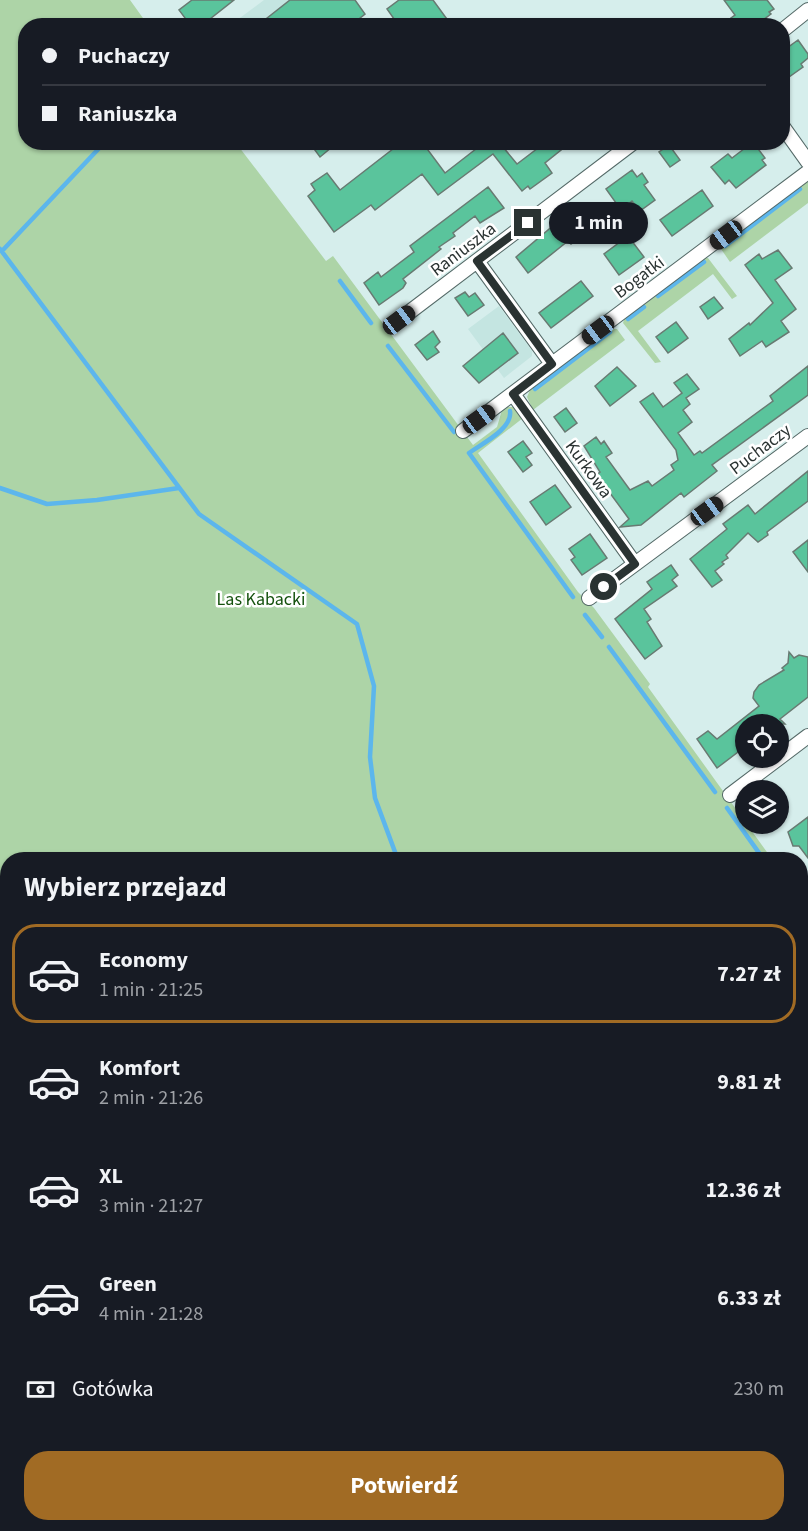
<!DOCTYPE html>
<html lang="pl">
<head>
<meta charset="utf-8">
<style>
  body { margin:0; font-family:"Source Sans 3",sans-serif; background:#20242c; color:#f1f3f6; height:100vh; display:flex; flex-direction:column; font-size:22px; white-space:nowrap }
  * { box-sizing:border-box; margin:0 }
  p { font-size:20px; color:#9ea1a6 }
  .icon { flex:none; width:33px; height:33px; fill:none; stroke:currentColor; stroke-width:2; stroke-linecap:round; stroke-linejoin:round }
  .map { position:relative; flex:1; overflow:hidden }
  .sheet { position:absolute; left:0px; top:852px; width:808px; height:680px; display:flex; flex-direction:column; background:#171b24; border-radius:24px 24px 0 0; box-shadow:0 2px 4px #0004 }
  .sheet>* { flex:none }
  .hud { position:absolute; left:18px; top:18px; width:772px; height:132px; border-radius:24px; box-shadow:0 2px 4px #0004; display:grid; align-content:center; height:132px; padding:0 24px; background:#171b24 }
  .fabs { position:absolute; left:735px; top:714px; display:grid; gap:12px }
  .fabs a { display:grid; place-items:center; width:54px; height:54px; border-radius:50%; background:#171b24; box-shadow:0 2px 4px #0004; font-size:30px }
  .end { position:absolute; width:27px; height:27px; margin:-14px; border:8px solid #2a3332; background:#fff; box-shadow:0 0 0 3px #fff }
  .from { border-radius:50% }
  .bubble { position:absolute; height:42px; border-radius:21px; background:#171b24; box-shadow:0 2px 4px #0004; font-size:20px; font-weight:700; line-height:42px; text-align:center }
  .car { position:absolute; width:18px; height:36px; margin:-18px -9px; border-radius:8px; box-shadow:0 0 4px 2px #0007; background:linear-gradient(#222 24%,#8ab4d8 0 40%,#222 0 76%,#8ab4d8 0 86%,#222 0) }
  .hud b { display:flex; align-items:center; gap:21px; height:57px; font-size:22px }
  .hud b+b { border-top:2px solid #363941 }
  .hud i { width:15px; height:15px; background:#f1f3f6 }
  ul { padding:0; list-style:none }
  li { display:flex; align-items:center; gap:18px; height:99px; margin:0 12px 9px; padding:0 12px; border:3px solid transparent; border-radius:24px }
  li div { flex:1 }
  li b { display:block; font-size:22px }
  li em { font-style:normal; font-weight:700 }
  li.current { border-color:#a16b24 }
  li>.icon { width:54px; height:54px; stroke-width:1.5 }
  h2 { padding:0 24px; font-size:27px; line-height:72px }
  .pay { display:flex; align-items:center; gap:15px; height:66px; padding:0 24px; font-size:22px }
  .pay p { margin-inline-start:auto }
  .cta { display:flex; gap:12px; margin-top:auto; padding:12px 24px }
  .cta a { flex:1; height:69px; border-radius:24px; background:#a16b24; color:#fff; font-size:24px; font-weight:700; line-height:69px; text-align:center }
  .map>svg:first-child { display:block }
  .built { fill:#c4e5e1 }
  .green { fill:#add4a7 }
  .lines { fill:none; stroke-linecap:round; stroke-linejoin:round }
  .stream { stroke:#5cb6ec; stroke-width:4.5 }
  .building { fill:#5ac49c; stroke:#687a72; stroke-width:1.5 }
  .street-casing { stroke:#546967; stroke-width:16 }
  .street { stroke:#fff; stroke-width:14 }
  .route { stroke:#2a3332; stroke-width:8 }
  .labels { text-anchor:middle; stroke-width:5; stroke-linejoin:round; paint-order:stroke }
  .street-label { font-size:18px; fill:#2a3332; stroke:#fff }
  .park-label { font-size:18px; fill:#15520e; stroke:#fff }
</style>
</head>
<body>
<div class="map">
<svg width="808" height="1531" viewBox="0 0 808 1531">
  <rect width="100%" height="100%" fill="#d6eeec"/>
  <path class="built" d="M264,0H310L276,25L229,26Z
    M499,306L532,351V356L504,378L468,329Z"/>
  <path class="green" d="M0,0H130L148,25L26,26V142L236,143L326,261L333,256L473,445L497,427L502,410L506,407H514L523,418L478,453L578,592L594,608L650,684L648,687L772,859L8,860V1524H252L255,1531H0Z
    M808,182V203L730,262L721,249L723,244L802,183Z
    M704,258H708L737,296L732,299L713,274L638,331L661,362L655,363L623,323L625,317Z
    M610,329H617L625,340L533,410L527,397L530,390Z
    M801,899L808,909V1138L801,1142Z"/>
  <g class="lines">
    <path class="stream" d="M725,246L800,189
      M0,249L199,514L357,624L374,686L370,757L375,798L398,860
      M2,251L105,142
      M340,281L371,323
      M658,296L704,262
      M628,319L644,307
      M388,346L454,432
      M535,389L610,332
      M510,411C513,429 481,444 469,453L573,597
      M0,488L47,504L97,500L179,488
      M585,615L602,637
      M609,647L715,792
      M727,808L764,860
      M275,860L279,857
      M801,911L808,921
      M0,1057L8,1051
      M0,1379L8,1390
      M249,1524L253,1531
      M779,1524L782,1531"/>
  </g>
  <path class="building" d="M192,0H234L201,26H191L179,10Z
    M290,0H355L365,14L350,26H257Z
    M399,0H433L452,26H399L387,9Z
    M724,0H767L774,9L769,12L771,14L755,26H736L731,18L735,15Z
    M798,40L808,54V58L801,64L803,67L789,77L783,69V51Z
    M309,142H338L320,157Z
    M402,142H422L445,173L485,142H509L503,147L517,164L546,142H571L545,163L552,173L530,189L528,186L522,191L493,154L438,195L422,174L375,210L371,205L334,232L308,196L315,190L311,184L327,173L340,190Z
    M753,142L765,158L762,160L766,165L736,188L729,180L725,184L711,167L728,154L732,158Z
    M669,145L680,160L670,167L659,152Z
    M632,170L637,177L642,173L648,182L644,185L655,200L640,211L632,201L621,210L606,189Z
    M488,187L504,208L480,223L475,216L453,233L455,236L439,247L441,249L403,279L406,283L403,288L379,305L364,283L378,272L381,277L414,252L410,246Z
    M702,190L713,206L672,236L660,220Z
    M584,207L597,225L571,244L568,241L528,273L516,257L567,214L569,218Z
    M628,236L644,257L619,275L604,254Z
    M778,250L792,268L775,280L796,309L781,321L789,332L766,347L762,341L740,356L729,339L749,323L750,325L773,303L745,265L759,254L762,259Z
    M581,281L593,296L551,328L539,313Z
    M465,292L469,297L475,293L484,305L468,316L455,298Z
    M714,297L723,308L708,319L700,307Z
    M676,322L688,338L668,353L656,337Z
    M433,331L440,342L435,347L439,352L427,360L415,345Z
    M503,333L518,353L479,383L463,366Z
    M808,366V395L712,465L717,471L684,497L681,493L641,525L620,527L629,519L607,489L603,492L593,478L600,472L584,446L596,437L601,444L604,441L612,453L606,457L630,490L648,481L652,486L674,470L671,465L678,460L676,450L640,402L653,393L663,407L682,393L674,383L687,374L699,389L686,398L690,404L683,410L692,422L678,433L694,455L700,451L702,453L773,401L770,396Z
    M617,367L636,386L610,406L595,386Z
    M566,408L577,423L565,432L554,417Z
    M523,441L532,453L526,457L532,465L523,472L508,452Z
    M808,471V501L767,532L768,535L758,542L748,533L726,555L728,558L722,562L724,564L715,571L722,580L712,587L690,559L727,529L723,524L748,505L755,514Z
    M555,485L571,507L546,525L530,502Z
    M590,534L607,558L582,575L571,560L575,557L569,549Z
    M808,540V572L793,552Z
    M671,565L678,575L672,580L677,586L644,609L651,619L647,622L662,646L645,659L615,619L652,589L647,582Z
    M789,652L794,658L799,655L808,657V697L780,719L785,724H746V746L717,768L697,739L708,731L717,739L759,706L753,698L754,692L759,685L784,670L782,668L788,663Z
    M808,817V858L799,846H793L788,832Z"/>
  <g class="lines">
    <g class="street-casing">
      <path id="street" d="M783,30L808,10
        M783,127L808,162
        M477,261L552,364
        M399,320L634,142
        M513,394L635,564
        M463,431L808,172
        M589,598L808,436
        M730,795L808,736
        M801,1194L808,1210
        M801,1343L808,1340
        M379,1531L394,1524"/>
    </g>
    <use href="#street" class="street"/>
  </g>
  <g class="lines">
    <path class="route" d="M528,223L477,261L552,364L513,394L635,564L604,587"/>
  </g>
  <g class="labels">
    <g class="street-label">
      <text transform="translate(463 249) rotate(-37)" y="6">Raniuszka</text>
      <text transform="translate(639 277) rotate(-37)" y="6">Bogatki</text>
      <text transform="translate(760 449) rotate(-37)" y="6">Puchaczy</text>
      <text transform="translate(589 469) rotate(54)" y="6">Kurkowa</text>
    </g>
    <g class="park-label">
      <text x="261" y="605">Las Kabacki</text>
    </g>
  </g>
</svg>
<div class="fabs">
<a><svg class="icon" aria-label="locate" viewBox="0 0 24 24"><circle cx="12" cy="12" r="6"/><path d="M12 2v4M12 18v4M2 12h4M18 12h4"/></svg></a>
<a><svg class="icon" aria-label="layers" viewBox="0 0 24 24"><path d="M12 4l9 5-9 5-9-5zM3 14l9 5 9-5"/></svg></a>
</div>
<i class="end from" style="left:604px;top:587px"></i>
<i class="end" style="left:528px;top:223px"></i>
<div class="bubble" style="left:549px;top:202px;width:99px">1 min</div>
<i class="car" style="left:726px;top:235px;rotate:233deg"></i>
<i class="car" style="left:399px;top:320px;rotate:53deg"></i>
<i class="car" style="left:598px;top:330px;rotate:233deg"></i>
<i class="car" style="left:479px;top:419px;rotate:54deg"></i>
<i class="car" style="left:707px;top:511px;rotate:54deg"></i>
<div class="hud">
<b><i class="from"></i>Puchaczy</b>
<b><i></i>Raniuszka</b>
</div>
<section class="sheet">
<h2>Wybierz przejazd</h2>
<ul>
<li class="current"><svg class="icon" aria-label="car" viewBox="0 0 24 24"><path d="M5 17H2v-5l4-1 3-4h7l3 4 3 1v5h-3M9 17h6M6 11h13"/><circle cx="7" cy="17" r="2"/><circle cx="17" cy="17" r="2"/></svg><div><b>Economy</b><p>1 min · 21:25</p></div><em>7.27 zł</em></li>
<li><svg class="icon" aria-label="car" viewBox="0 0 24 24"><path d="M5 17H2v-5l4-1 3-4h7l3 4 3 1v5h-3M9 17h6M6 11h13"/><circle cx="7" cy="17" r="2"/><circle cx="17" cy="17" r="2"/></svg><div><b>Komfort</b><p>2 min · 21:26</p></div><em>9.81 zł</em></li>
<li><svg class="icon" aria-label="car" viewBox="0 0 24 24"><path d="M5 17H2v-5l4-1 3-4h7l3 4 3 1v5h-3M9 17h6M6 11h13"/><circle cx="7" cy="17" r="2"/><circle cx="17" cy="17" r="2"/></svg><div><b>XL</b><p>3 min · 21:27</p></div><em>12.36 zł</em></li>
<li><svg class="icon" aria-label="car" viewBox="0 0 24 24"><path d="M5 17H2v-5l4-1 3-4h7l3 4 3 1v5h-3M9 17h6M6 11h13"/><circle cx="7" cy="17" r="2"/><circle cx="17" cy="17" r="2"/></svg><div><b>Green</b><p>4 min · 21:28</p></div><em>6.33 zł</em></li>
</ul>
<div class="pay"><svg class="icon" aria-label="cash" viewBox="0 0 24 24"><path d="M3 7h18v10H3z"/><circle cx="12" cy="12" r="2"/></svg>Gotówka<p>230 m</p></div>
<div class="cta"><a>Potwierdź</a></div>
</section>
</div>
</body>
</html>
